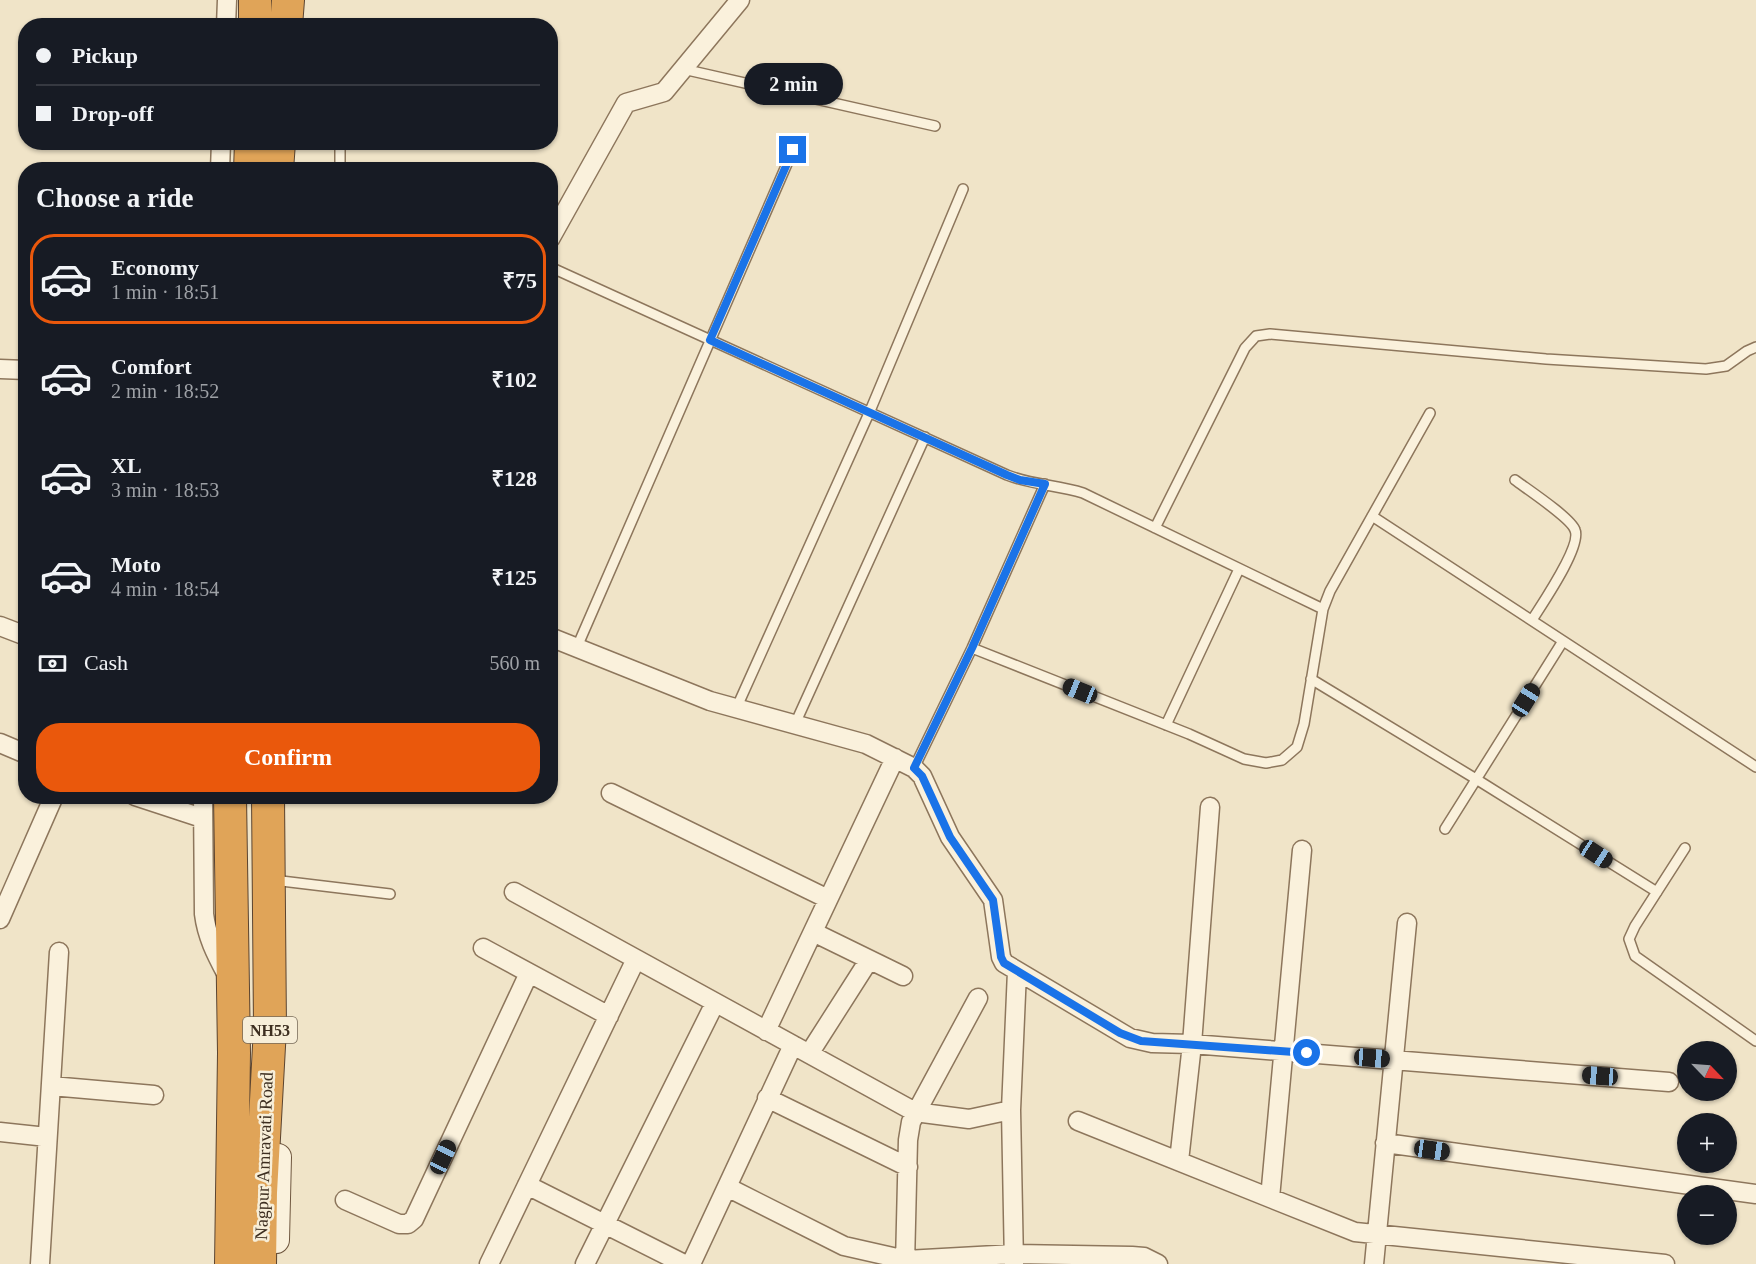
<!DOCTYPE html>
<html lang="en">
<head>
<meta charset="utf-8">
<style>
  body { margin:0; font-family:"Times New Roman",serif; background:#242831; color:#f1f3f6; height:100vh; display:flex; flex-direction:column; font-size:22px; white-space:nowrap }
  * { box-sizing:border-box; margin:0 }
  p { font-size:20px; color:#9ea1a6 }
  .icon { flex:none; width:33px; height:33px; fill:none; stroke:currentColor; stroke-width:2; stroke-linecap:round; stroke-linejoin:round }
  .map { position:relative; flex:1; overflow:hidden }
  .sheet { position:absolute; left:18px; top:162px; width:540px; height:642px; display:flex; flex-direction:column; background:#171b24; border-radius:24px; box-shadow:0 2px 4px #0004 }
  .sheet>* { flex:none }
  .guide { position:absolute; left:18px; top:18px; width:540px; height:132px; border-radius:24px; box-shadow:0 2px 4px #0004; display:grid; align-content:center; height:132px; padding:0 18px; background:#171b24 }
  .needle { width:39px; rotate:115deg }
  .controls { position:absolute; left:1677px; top:1041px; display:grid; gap:12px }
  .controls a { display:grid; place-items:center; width:60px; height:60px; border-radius:50%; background:#171b24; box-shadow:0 2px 4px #0004; font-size:30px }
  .end { position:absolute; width:27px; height:27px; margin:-14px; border:8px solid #1a73e8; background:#fff; box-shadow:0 0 0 3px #fff }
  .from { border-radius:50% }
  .bubble { position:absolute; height:42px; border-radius:21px; background:#171b24; box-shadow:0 2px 4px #0004; font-size:20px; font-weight:800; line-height:42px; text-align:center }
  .car { position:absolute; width:18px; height:36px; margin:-18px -9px; border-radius:8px; box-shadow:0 0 4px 2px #0007; background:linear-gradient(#222 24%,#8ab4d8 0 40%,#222 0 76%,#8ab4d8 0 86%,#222 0) }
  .guide b { display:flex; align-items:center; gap:21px; height:57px; font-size:22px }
  .guide b+b { border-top:2px solid #363941 }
  .guide i { width:15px; height:15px; background:#f1f3f6 }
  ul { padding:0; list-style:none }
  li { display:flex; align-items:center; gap:18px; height:90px; margin:0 12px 9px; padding:0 6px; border:3px solid transparent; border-radius:24px }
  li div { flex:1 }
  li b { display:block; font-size:22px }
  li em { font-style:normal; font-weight:800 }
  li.selected { border-color:#ea580c }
  li>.icon { width:54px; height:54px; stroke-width:1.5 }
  h2 { padding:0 18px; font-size:27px; line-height:72px }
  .pay { display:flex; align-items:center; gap:15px; height:66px; padding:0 18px; font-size:22px }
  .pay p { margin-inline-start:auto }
  .button { display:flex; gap:12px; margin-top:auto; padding:12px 18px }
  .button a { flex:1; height:69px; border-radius:24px; background:#ea580c; color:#fff; font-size:24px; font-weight:800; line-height:69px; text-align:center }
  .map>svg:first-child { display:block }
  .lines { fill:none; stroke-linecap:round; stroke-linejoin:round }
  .lane-casing { stroke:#8d765c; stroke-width:12 }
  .street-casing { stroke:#8d765c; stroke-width:21 }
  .secondary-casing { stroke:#6f573f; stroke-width:28 }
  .highway-casing { stroke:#5b4430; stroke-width:34 }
  .lane { stroke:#faf1dc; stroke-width:9 }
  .street { stroke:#faf1dc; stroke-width:18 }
  .secondary { stroke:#faf1dc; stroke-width:26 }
  .highway { stroke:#e0a458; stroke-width:32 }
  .route { stroke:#1a73e8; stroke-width:8 }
  .labels { text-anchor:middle; stroke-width:5; stroke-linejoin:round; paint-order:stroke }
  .shield { fill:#f7eed8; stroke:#756857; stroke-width:1.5 }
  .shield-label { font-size:16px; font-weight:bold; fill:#3d2e20 }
  .street-label { font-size:18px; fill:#3d2e20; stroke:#f7eed8 }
</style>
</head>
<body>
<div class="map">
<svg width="1756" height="1264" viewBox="0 0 1756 1264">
  <rect width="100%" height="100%" fill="#f0e4c8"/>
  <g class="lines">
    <g class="lane-casing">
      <path id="lane" d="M683,69L935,126
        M337,170L340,164V142
        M550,267L1007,475C1032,485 1058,485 1083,493L1323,609
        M1515,480C1527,489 1571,518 1575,530C1582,546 1542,604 1532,620
        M1372,516L1756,767
        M1155,528L1245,348L1256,336L1270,334L1546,359L1706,369L1726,366L1747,351L1756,347
        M577,647L793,150
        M972,648L1189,734L1244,759L1266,763L1282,760L1297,747L1304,724L1323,609L1330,591L1430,413
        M1311,679L1476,779L1657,892
        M736,709L870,411L963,189
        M795,724L925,437
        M1166,725L1239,569
        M914,768L972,648L1045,484
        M1445,829L1563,641
        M1685,848L1635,926L1629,939L1635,956L1756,1041
        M273,880L390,894"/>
    </g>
    <g class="street-casing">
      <path id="street" d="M226,26L227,0
        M220,170L221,142
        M550,239L626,103L664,92L740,0
        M0,369L26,370
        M0,626L26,636
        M550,637L710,701L866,744L914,768L922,776L950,837L993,900L1001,957L1004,963L1130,1038L1152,1043L1192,1044L1669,1082
        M0,743L26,754
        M611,793L828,899
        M135,796L202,818
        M203,796L204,914C207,938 217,956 228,977
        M514,892L915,1112L969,1119L1011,1110
        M0,919L54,796
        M813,932L903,976
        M483,948L609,1016
        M766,1031L895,758
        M809,1054L869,960
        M51,1086L154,1095
        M767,1098L908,1167
        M1078,1121L1355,1232L1665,1264
        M0,1132L47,1137
        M1385,1143L1756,1194
        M1179,1161L1192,1044L1210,807
        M527,1185L684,1264
        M727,1187L844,1246L906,1260L1014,1254L1132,1256L1144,1257L1158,1264
        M1270,1198L1302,850
        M345,1200L399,1224H408L414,1219L529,973
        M40,1264L59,952
        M489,1264L636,959
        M585,1264L715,1003
        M691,1264L793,1045
        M905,1264L908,1140L911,1122L978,998
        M1014,1264L1011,1110L1017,971
        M1374,1264L1407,923"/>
    </g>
    <g class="secondary-casing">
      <path id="secondary" d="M276,1240L278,1157"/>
    </g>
    <g class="highway-casing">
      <path id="highway" d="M255,26V0
        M286,26L288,0
        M250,170L251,142
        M277,170L279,142
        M230,796L234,1053L231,1264
        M260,1264L261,1192L270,1028L268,796"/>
    </g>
    <use href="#lane" class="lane"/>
    <use href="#street" class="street"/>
    <use href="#secondary" class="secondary"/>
    <use href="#highway" class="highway"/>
  </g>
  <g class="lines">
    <path class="route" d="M793,150L710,340L1007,475L1020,480L1045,484L972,648L914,768L922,776L950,837L993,900L1001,957L1004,963L1120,1033L1141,1041L1307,1053"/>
  </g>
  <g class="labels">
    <rect class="shield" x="243" y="1017" width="54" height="26" rx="4.5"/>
    <g class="shield-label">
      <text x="270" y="1036">NH53</text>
    </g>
    <g class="street-label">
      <text transform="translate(264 1156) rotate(-88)" y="6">Nagpur Amravati Road</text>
    </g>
  </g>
</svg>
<div class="controls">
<a><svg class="needle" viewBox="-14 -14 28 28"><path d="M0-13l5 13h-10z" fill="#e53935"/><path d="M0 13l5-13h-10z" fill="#9ea1a6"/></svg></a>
<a>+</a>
<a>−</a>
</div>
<i class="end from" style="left:1307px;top:1053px"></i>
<i class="end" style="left:793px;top:150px"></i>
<div class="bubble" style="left:744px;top:63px;width:99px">2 min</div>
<i class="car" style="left:1080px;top:691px;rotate:292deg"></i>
<i class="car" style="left:1526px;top:700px;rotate:32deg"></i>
<i class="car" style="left:1596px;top:854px;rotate:123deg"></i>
<i class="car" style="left:1372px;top:1058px;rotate:94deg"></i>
<i class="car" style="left:1600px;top:1076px;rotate:274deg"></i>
<i class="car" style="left:1432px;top:1150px;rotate:98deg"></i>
<i class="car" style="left:443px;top:1157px;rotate:25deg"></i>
<div class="guide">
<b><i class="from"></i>Pickup</b>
<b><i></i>Drop-off</b>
</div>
<section class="sheet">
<h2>Choose a ride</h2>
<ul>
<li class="selected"><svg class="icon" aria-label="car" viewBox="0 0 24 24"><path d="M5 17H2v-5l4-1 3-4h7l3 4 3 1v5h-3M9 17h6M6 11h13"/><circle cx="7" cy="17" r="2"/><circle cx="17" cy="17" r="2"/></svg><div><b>Economy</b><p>1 min · 18:51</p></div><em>₹75</em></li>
<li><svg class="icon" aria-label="car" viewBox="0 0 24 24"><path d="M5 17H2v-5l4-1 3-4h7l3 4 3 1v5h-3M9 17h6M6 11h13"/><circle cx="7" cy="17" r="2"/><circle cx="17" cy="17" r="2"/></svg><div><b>Comfort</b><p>2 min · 18:52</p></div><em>₹102</em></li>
<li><svg class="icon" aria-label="car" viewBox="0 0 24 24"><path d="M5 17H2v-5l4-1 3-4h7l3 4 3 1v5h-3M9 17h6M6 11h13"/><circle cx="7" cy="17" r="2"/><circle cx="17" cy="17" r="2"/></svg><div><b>XL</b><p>3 min · 18:53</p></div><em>₹128</em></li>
<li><svg class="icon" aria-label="car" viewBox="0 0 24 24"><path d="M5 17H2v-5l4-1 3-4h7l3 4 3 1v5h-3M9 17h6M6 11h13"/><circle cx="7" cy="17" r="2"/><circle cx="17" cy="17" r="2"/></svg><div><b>Moto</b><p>4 min · 18:54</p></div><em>₹125</em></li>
</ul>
<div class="pay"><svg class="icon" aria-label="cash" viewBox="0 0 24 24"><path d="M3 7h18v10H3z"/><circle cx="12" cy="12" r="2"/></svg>Cash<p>560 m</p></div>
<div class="button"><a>Confirm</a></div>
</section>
</div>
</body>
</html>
